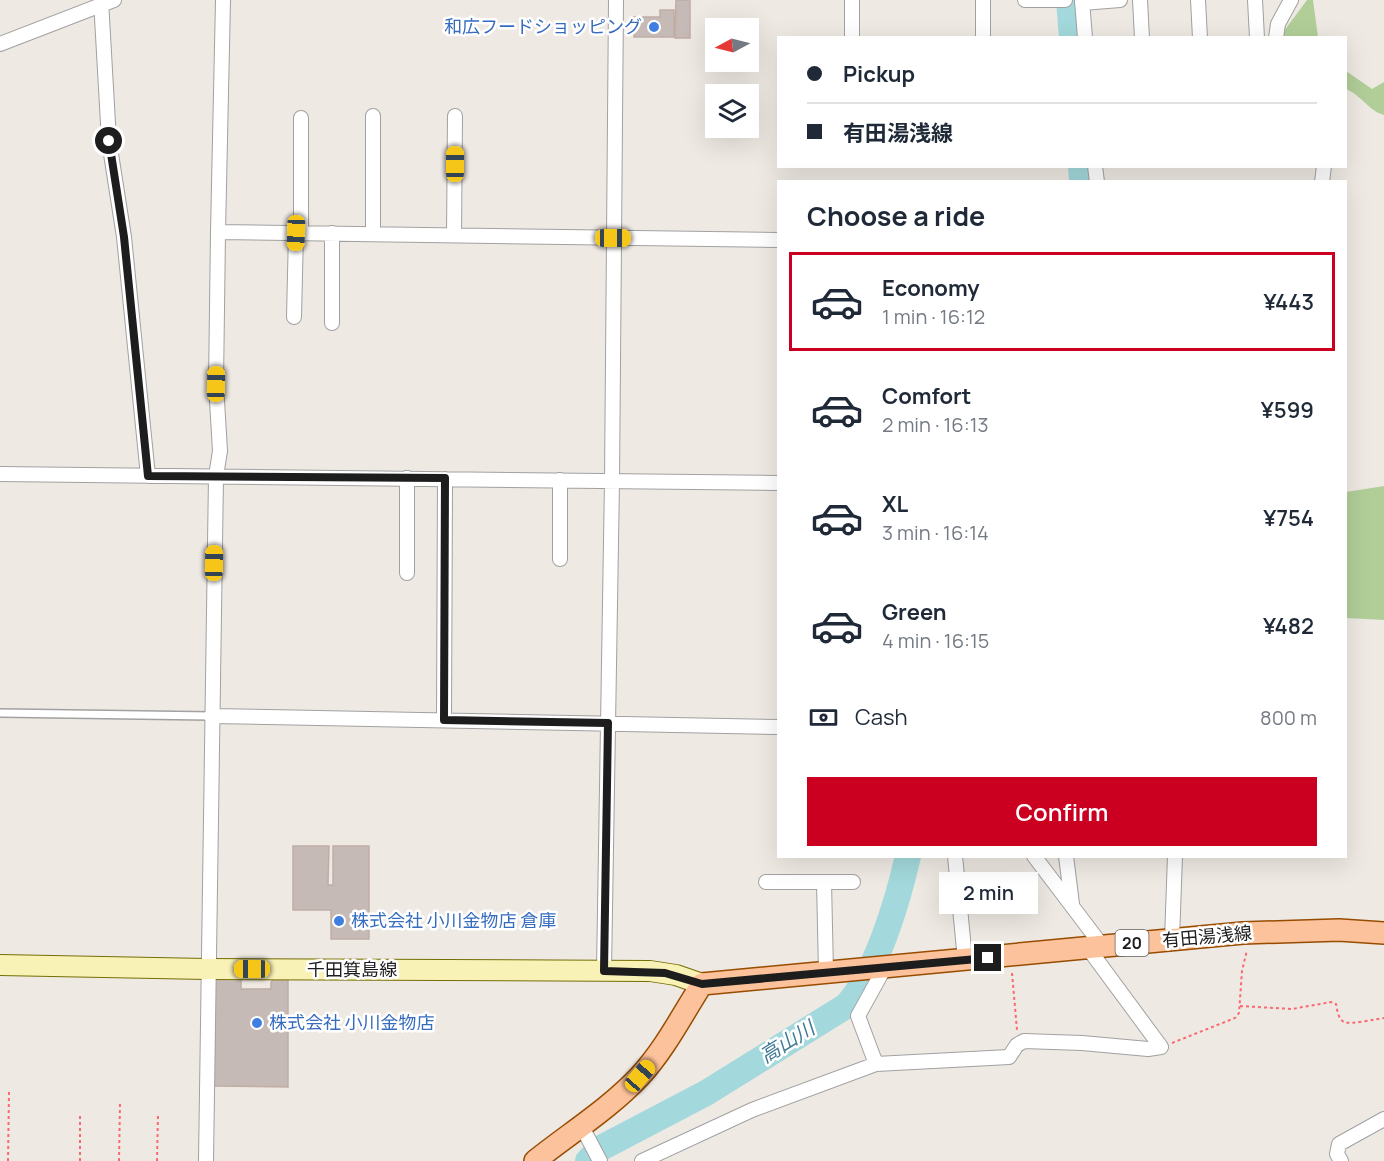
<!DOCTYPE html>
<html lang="en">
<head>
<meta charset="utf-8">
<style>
  body { margin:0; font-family:Manrope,"Noto Sans JP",sans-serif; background:#f6f6f7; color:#1f2937; height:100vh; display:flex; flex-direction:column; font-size:22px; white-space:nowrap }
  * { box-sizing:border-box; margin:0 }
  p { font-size:20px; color:#747a83 }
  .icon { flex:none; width:33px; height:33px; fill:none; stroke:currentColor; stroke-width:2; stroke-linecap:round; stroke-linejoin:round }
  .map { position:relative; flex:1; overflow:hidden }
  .drawer { position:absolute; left:777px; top:180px; width:570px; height:678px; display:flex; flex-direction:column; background:#fff; border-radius:0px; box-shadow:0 6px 24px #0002 }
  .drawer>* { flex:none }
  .banner { position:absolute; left:777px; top:36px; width:570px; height:132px; border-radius:0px; box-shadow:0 6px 24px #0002; display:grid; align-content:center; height:132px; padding:0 30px; background:#fff }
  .needle { width:39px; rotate:263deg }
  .tools { position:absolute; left:705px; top:18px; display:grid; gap:12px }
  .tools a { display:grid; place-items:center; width:54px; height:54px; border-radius:0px; background:#fff; box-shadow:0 6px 24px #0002; font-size:30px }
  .end { position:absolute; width:27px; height:27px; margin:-14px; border:8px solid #1d1d1d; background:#fff; box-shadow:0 0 0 3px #fff }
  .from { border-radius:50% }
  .bubble { position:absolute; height:42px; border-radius:0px; background:#fff; box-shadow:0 6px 24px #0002; font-size:20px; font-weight:600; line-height:42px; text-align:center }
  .car { position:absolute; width:18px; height:36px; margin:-18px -9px; border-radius:8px; box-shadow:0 0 4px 2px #0007; background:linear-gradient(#f5c518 24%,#345 0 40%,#f5c518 0 76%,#345 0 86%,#f5c518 0) }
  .banner b { display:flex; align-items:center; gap:21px; height:57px; font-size:22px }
  .banner b+b { border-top:2px solid #e0e1e3 }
  .banner i { width:15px; height:15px; background:#1f2937 }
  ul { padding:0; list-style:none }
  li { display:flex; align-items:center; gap:18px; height:99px; margin:0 12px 9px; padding:0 18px; border:3px solid transparent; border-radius:0px }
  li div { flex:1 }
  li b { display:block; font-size:22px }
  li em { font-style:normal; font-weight:600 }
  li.active { border-color:#cb0021 }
  li>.icon { width:54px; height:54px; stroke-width:1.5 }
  h2 { padding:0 30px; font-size:27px; line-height:72px }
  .pay { display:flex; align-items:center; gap:15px; height:66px; padding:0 30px; font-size:22px }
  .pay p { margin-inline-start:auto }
  .button { display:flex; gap:12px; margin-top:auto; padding:12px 30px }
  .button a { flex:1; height:69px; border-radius:0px; background:#cb0021; color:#fff; font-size:24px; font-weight:600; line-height:69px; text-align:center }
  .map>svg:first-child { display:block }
  .forest { fill:#b1ce98 }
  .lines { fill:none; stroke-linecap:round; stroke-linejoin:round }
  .river { stroke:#a3d9dc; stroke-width:26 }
  .building { fill:#c6bab7; stroke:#c0ada6; stroke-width:1.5 }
  .service-casing { stroke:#a1a1a1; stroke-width:10 }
  .minor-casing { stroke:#a1a1a1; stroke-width:16 }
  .secondary-casing { stroke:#746e05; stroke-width:22 }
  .primary-casing { stroke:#974c00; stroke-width:24 }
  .path { stroke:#fa6972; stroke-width:2; stroke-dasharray:3 3; stroke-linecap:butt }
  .service { stroke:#fff; stroke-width:7 }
  .minor { stroke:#fff; stroke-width:14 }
  .secondary { stroke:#f9f2b7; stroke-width:20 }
  .primary { stroke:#fcc29b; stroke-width:21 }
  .route { stroke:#1d1d1d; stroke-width:8 }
  .shop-dot { fill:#3f7fe0; stroke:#fff; stroke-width:2 }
  .labels { text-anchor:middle; stroke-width:5; stroke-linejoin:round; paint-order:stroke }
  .shield { fill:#fff; stroke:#616161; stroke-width:1.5 }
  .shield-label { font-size:16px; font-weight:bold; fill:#1d1d1d }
  .shop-label { font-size:18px; fill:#366cbe; stroke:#fff; text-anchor:start }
  .street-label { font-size:18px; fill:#1d1d1d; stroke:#fff }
  .water-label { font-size:20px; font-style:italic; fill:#417a96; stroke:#fff }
</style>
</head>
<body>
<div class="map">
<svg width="1384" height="1161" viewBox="0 0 1384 1161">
  <rect width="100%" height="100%" fill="#efe9e3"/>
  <path class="forest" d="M1307,0H1313L1318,37H1284V31Z
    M1346,71L1372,89L1384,82V115C1369,111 1361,95 1346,89Z
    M1384,486V620L1346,618V492Z"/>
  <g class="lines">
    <path class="river" d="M1069,0L1072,38
      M1081,166L1082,182
      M588,1161L601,1148L706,1093L846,1006C876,975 898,900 908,856"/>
  </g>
  <path class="building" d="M676,0H690V38H675Z
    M660,10H674V37H634V17H660Z
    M293,846H329L328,885H333V846H369V939H331V910H293Z
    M214,977H241V989H271V982L276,977H288V1087L213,1086Z"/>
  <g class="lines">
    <g class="service-casing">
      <path id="service" d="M0,713L211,716"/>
    </g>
    <g class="minor-casing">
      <path id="minor" d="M101,0L109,141L124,237L148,476
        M1025,0H1065
        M1082,0L1085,38
        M1140,0L1142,38
        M1198,0L1200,38
        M1255,0L1257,38
        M1082,3L1120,0
        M852,38V0
        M983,38V0
        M1276,38L1278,24L1291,0
        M0,44L114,0
        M301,118V233
        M1095,166L1097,182
        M1322,182L1324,166
        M218,232L778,240
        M373,234V116
        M454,235L455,116
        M294,317L296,233
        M332,323V233
        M0,474L778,483
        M560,559V480
        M407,573V478
        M211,716L778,727
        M444,720L445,479
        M955,856L965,960
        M1034,856L1103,947
        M1066,856L1072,904
        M766,882H853
        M824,882L826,972
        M1172,939L1175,856
        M1088,948L1161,1047
        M604,971L612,481L616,0
        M876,1064L858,1016L885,967
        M581,1125L600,1161
        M206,1161L216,476L220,451L216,384L218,232L223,0
        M642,1161L752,1110L876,1064L1009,1057L1017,1045L1024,1041L1082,1043L1148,1049L1161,1047
        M1341,1161L1337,1154L1339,1144L1384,1119"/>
    </g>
    <g class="secondary-casing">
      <path id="secondary" d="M0,965L207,969L650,971L676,975L702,984"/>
    </g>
    <g class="primary-casing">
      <path id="primary" d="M535,1161C570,1133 609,1109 640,1076C665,1049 682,1015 702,984L1243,933L1339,930L1384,933"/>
    </g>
    <path class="path" d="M1012,973L1017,1030
      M1240,1006L1292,1009L1331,1002L1336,1004C1337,1009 1338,1019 1344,1022C1350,1025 1376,1019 1384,1018
      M1172,1043L1235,1018L1239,1013L1242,971L1247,950
      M8,1161L9,1092
      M80,1161V1114
      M119,1161L120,1103
      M157,1161L158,1114"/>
    <use href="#service" class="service"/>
    <use href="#minor" class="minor"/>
    <use href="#secondary" class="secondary"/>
    <use href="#primary" class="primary"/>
  </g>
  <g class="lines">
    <path class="route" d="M109,141L124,237L148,476L445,478L444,720L608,723L604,971L665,973L702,984L988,958"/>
  </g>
  <g class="shop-dot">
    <circle cx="654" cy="27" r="6"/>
    <circle cx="339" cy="921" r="6"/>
    <circle cx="257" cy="1023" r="6"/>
  </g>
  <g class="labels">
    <rect class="shield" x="1115.5" y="930" width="33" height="26" rx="4.5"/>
    <g class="shield-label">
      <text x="1132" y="949">20</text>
    </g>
    <g class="shop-label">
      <text x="642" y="33" text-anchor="end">和広フードショッピング</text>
      <text x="351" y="927">株式会社 小川金物店 倉庫</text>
      <text x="269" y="1029">株式会社 小川金物店</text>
    </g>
    <g class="street-label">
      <text transform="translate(1207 937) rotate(-5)" y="6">有田湯浅線</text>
      <text x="352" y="976">千田箕島線</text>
    </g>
    <g class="water-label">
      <text transform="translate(787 1042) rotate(-32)" y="7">高山川</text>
    </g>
  </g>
</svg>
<div class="tools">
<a><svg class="needle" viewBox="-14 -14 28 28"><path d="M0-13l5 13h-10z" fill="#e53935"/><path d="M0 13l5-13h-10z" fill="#747a83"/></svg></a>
<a><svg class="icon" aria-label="layers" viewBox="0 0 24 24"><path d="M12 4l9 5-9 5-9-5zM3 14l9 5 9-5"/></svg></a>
</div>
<i class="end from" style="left:109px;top:141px"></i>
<i class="end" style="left:988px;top:958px"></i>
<div class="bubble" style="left:939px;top:872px;width:99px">2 min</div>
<i class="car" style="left:455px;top:164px;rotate:0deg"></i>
<i class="car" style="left:296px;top:233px;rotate:182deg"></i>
<i class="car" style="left:613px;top:238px;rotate:90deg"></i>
<i class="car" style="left:216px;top:384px;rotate:1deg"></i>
<i class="car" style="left:214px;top:563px;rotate:1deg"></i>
<i class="car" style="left:252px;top:969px;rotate:270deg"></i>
<i class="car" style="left:640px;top:1076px;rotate:41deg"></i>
<div class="banner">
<b><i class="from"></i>Pickup</b>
<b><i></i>有田湯浅線</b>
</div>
<section class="drawer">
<h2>Choose a ride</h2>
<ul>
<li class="active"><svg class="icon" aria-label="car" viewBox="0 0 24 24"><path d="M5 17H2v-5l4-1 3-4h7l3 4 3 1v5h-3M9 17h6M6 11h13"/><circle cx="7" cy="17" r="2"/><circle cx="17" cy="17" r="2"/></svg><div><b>Economy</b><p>1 min · 16:12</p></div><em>¥443</em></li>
<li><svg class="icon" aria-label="car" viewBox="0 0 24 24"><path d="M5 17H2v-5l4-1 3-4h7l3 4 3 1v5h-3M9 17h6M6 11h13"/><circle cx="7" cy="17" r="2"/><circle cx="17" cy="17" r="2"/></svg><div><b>Comfort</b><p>2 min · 16:13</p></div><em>¥599</em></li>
<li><svg class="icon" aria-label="car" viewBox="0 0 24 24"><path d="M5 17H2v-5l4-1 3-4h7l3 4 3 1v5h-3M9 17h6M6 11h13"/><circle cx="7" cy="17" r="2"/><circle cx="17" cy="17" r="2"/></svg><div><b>XL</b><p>3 min · 16:14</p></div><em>¥754</em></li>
<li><svg class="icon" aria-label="car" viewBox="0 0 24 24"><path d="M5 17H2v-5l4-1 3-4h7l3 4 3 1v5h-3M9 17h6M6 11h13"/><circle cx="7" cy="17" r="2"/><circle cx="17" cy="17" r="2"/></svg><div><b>Green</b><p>4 min · 16:15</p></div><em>¥482</em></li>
</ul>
<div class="pay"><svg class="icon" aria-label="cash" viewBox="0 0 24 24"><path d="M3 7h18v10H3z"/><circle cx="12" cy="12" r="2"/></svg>Cash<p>800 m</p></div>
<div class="button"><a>Confirm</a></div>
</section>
</div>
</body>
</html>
